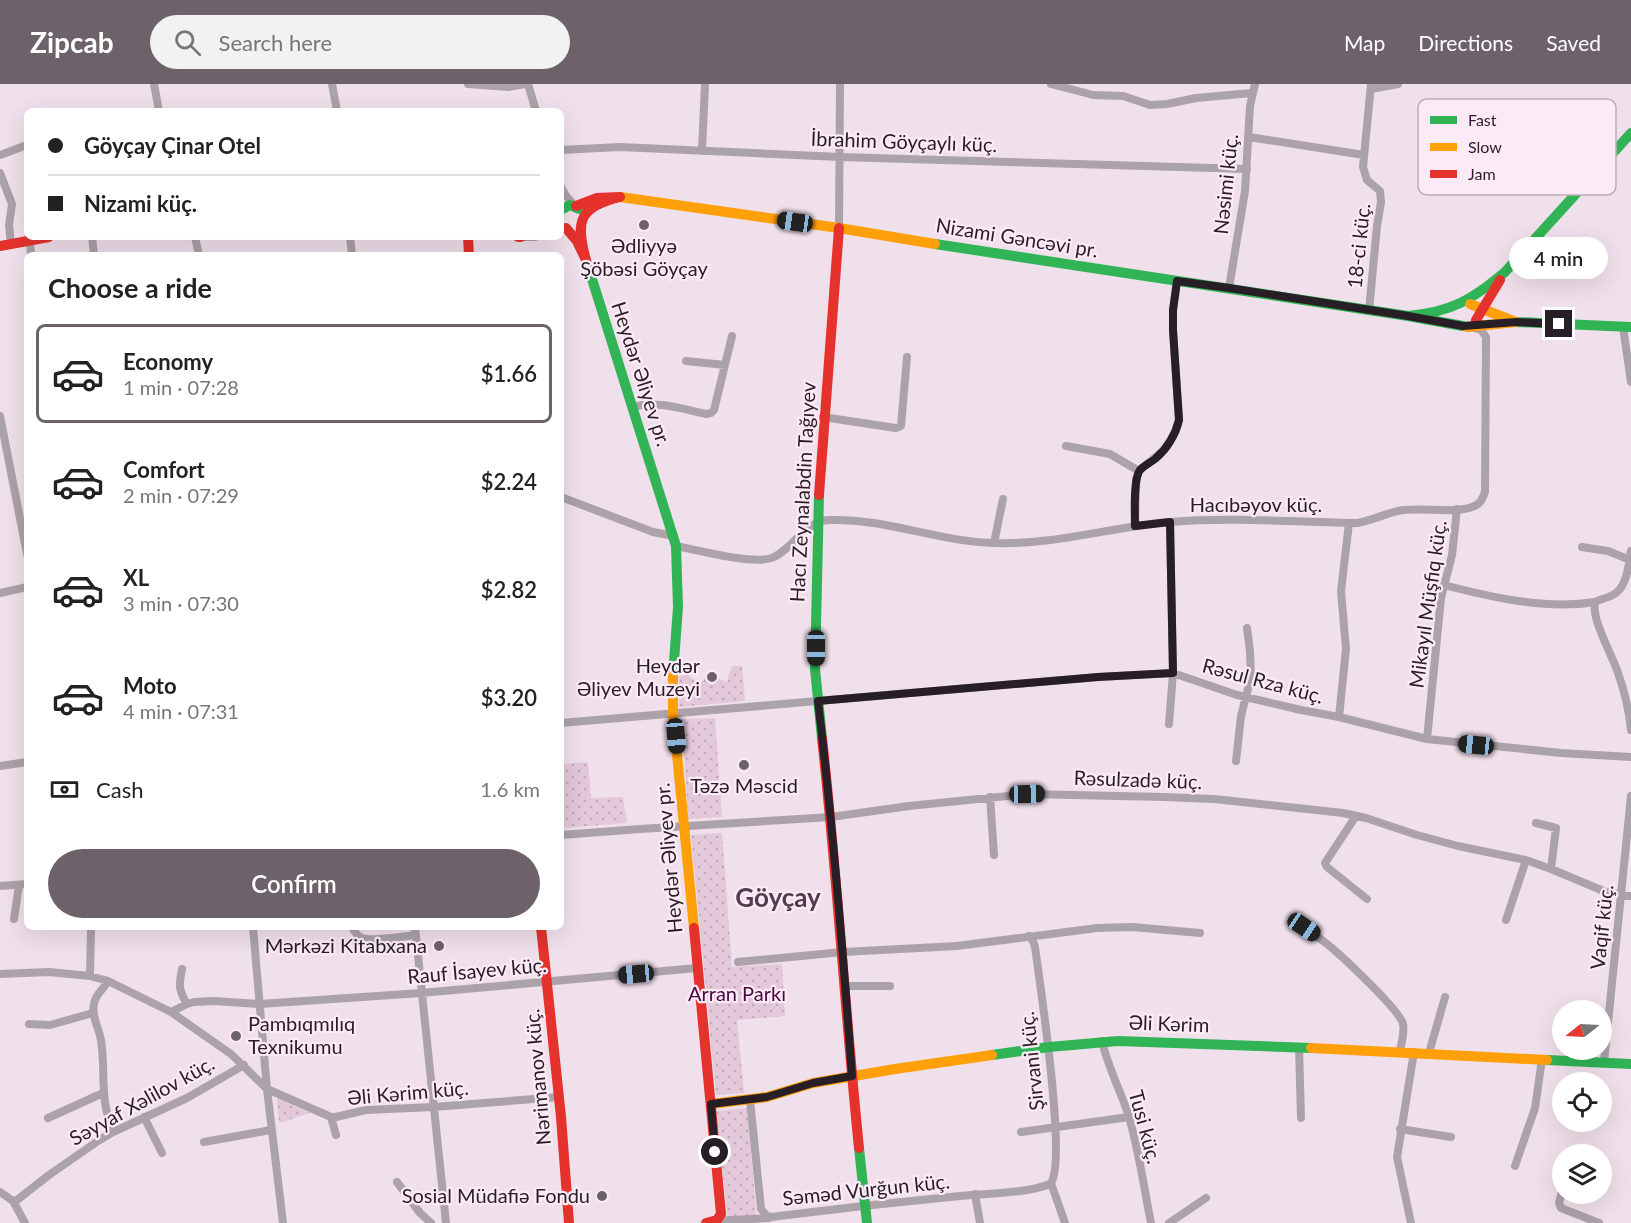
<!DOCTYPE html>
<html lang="en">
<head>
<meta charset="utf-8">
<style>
  body { margin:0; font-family:Lato,sans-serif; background:#f2f2f2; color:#222; height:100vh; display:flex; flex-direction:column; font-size:22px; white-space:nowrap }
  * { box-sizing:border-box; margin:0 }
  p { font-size:20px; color:#767676 }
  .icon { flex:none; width:33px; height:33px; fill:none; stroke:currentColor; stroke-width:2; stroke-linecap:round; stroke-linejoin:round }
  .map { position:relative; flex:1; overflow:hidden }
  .details { position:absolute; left:24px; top:168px; width:540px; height:678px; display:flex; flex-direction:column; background:#fff; border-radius:9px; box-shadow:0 6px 24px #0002 }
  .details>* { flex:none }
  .guide { position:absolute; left:24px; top:24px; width:540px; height:132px; border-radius:9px; box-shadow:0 6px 24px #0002; display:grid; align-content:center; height:132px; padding:0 24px; background:#fff }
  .needle { width:39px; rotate:252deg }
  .controls { position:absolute; left:1552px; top:916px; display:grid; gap:12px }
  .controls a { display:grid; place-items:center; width:60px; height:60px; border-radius:50%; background:#fff; box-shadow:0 6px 24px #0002; font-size:30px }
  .end { position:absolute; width:27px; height:27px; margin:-14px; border:8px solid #281e25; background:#fff; box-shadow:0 0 0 3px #fff }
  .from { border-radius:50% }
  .bubble { position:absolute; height:42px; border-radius:21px; background:#fff; box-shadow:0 6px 24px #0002; font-size:20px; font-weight:600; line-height:42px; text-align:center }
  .car { position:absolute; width:18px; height:36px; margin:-18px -9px; border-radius:8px; box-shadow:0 0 4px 2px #0007; background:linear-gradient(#222 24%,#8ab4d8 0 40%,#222 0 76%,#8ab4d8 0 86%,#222 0) }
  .guide b { display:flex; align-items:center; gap:21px; height:57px; font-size:22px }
  .guide b+b { border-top:2px solid #e0e0e0 }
  .guide i { width:15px; height:15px; background:#222 }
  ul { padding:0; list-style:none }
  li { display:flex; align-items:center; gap:18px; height:99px; margin:0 12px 9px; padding:0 12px; border:3px solid transparent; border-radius:9px }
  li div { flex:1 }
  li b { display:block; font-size:22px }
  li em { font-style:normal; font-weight:600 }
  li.selected { border-color:#6e626a }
  li>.icon { width:54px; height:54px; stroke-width:1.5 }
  h2 { padding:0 24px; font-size:27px; line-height:72px }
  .pay { display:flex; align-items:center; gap:15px; height:66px; padding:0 24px; font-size:22px }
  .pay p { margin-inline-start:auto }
  .action { display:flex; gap:12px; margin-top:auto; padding:12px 24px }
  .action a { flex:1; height:69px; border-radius:36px; background:#6e626a; color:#fff; font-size:24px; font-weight:600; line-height:69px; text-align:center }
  header { display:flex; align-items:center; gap:36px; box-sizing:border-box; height:84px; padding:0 30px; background:#6e626a; color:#fff }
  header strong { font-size:28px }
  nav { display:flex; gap:33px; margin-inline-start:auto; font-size:21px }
  .search { width:420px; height:54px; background:#f2f2f2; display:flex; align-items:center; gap:15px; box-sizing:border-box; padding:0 21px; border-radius:33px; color:#767676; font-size:22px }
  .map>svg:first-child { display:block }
  .grass { fill:url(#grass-dots) }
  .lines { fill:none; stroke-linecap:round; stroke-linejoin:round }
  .street { stroke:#aca2a9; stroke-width:8 }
  .fast { stroke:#30b455; stroke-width:10 }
  .slow { stroke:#ff9f0a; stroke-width:10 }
  .jam { stroke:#e5322d; stroke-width:10 }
  .route { stroke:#281e25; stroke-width:8 }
  .poi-dot { fill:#6e626a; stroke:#fcebf7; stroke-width:2 }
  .labels { text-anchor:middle; stroke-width:4.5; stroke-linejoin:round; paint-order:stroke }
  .street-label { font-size:20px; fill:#281e25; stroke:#fcebf7 }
  .poi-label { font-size:20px; fill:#281e25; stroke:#fcebf7; text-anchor:end }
  .park-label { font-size:20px; fill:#49083e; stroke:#fcebf7 }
  .district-label { font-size:26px; font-weight:bold; fill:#533c4c; stroke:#fcebf7 }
  .key { fill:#fcebf7; stroke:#bcaeb8; stroke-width:1.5 }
  .key-label { font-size:16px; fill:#281e25 }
</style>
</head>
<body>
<header>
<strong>Zipcab</strong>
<div class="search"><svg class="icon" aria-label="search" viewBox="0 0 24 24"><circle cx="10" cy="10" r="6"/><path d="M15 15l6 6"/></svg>Search here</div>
<nav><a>Map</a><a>Directions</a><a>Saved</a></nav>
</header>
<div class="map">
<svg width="1631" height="1139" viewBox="0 0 1631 1139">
  <defs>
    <pattern id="grass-dots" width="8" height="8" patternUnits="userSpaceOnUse" patternTransform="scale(1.5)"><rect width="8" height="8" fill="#e3c8da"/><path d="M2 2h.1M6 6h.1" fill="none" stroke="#c3abbb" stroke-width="1.8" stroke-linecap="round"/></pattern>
  </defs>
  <rect width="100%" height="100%" fill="#f0e0eb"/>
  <path class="grass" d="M732,582H742L745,617L679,623V592L689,591L699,601L707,592L712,599L718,594L727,598Z
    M715,634L722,733L688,735L682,635Z
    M588,678L591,714L623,713L627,739L561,744V680Z
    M722,749L732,883L782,880L785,932L737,936L744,1009L716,1011L691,751Z
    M277,1014L310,1029L279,1039Z
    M747,1024L757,1139H728L716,1027Z"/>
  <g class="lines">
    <path class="street" d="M154,0L159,27
      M332,0L337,27
      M468,0L508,3L525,0
      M528,0L536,27
      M1051,0L1093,11L1123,12L1150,21L1167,20L1196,14L1252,9
      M1371,5L1398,0
      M1249,53L1364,71
      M561,66L620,63L840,73L1247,85
      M702,67L705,0
      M0,71L27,61
      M0,89L12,120L9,141L11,160
      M561,103L566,112L574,121
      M839,144L840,0
      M92,153L94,171
      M195,153L199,171
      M350,153L352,171
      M521,153H535
      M30,157L31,171
      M1229,204L1245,107L1250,22L1255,0
      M1369,227L1377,142L1381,118L1380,107L1367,96L1363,83L1371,0
      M1623,243L1631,298
      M686,277L725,281
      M632,323C657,316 682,325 706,330L711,329L714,326L732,252
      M0,332L27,470
      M823,333L889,343L896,344L901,342L907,273
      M1066,362L1110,370L1139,387
      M561,413L653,448L674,452
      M1135,442L1136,396L1139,387L1165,365L1176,347L1179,336L1173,246V226L1177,197
      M994,459L1003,415
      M676,462C697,466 756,482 774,473C795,463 804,437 829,436C885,434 939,458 995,459C1054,461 1112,443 1170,438C1232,433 1295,438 1357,439C1371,437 1384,430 1398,427C1419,422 1462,432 1478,420C1482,417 1483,413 1485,408L1486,253L1481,246L1474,244
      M1582,463L1608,467L1630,476
      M1631,467C1629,479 1627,500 1617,508C1611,514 1602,514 1595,518C1591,534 1611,569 1617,586C1624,605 1629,625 1631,646
      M1444,501C1490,513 1547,526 1595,518
      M0,509L27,503
      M1339,633L1346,565L1341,507L1349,439
      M561,639L1098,593L1173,589L1237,611L1301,626L1339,633L1427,655L1561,669L1631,673
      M1169,640L1173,589L1170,438
      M1427,655L1441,514L1452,471L1457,425
      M1236,677L1241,632L1251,593L1250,567L1247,544
      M0,682L27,678
      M990,713L994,771
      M1356,732L1325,779L1327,783L1367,815
      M1536,739L1556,744L1551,785
      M561,751L640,745L831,733L909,722L1027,710L1163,713L1214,715L1343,729L1366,734L1417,751L1458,762L1526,776L1551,785L1606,808L1631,812
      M0,802L27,800
      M14,835L19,801
      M1506,836L1526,776
      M253,843L267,1005L283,1139
      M352,843C354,847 357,852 362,854C372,858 404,852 416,851
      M415,843L446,1139
      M1304,843C1310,848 1317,852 1323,857C1337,867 1400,926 1403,940C1405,948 1401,959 1400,968
      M1029,852L1033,857L1035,863C1040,901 1067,1075 1051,1099
      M738,878L843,868L957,862L1097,844L1132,843L1200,849
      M182,885C179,901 178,905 187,920
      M0,890L49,888L90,892L108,897L171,928L231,970L267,1005L331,1033H336L366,1026L434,1023L559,1013
      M90,892L91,843
      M108,897C104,905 95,910 94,920C91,932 99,944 101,956C106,989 99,1014 113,1048
      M845,902H890
      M171,928L187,920L194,918L213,917L260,920L421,909L697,884
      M29,940L50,941L93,929
      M1102,957C1108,984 1121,1007 1129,1033C1139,1067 1144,1104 1151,1139
      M1299,963L1301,1034
      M1429,969L1445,913
      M1604,978L1631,712
      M750,1016L761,1125L767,1132L771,1133C834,1125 897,1118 960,1112C982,1110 1034,1109 1051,1099
      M144,1033L162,1069
      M331,1033L336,1051
      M48,1034L103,1009
      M1400,1045L1451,1053
      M1021,1048L1129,1033
      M204,1058L271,1046
      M1515,1082L1535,1024L1542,975
      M397,1098L420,1129L431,1139
      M1051,1099L1065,1139
      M1563,1104L1559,1119L1561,1124L1599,1139
      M0,1108L13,1117L17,1116L49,1091L98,1057L113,1048L187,1014L244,981
      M975,1110L980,1139
      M13,1117L25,1139
      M716,1137L769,1134
      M1169,1139L1206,1114
      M1411,1139L1397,1073L1414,968"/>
    <path class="fast" d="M561,126L570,121L579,125
      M935,160L1408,232
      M586,176L676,462L678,523L673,591
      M1516,238L1631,243
      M1463,242L1408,232C1451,228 1472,216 1505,188L1631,49
      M819,411L815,585L822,654
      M992,971L1049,963L1118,957L1311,964
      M1547,976L1631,980
      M859,1064L867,1139"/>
    <path class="slow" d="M620,113L839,144L935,160
      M1467,243L1516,238L1470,220
      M673,591V630L694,844
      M1311,964L1547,976
      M711,1020L767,1013L813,999L895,985L992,971"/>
    <path class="jam" d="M566,144L577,157L586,176C575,137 579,123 620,113L597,114L576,122
      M468,153L469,171
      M518,153H521
      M0,162L49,153
      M1476,236L1500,196
      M819,411L839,144
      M822,654C837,790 845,927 859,1064
      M541,843L561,1033L569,1139
      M694,844L721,1130L717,1136L706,1139"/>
  </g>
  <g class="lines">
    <path class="route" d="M715,1068L711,1020L767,1013L813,999L852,992C843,867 833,742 818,617L1098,593L1173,589L1170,438L1135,442C1135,431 1133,395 1140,386C1143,382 1150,379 1155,375C1168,364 1175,352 1179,336L1173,246V226L1177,197L1229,204L1408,232L1463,242L1516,238L1559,240"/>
  </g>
  <g class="poi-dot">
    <circle cx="644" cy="141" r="6"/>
    <circle cx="712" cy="593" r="6"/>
    <circle cx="744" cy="681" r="6"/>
    <circle cx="439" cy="862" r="6"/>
    <circle cx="236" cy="952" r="6"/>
    <circle cx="602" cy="1112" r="6"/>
  </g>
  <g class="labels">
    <g class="street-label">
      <text transform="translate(904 58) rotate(2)" y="7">İbrahim Göyçaylı küç.</text>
      <text transform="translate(1226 100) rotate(-84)" y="7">Nəsimi küç.</text>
      <text transform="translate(1017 154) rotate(9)" y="7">Nizami Gəncəvi pr.</text>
      <text transform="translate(1359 162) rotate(-84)" y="7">18-ci küç.</text>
      <text transform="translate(641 290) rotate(72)" y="7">Heydər Əliyev pr.</text>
      <text transform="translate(803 408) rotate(-87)" y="7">Hacı Zeynalabdin Tağıyev</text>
      <text x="1256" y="428">Hacıbəyov küç.</text>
      <text transform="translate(1428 520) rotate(-82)" y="7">Mikayıl Müşfiq küç.</text>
      <text transform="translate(1263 597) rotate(15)" y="7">Rəsul Rza küç.</text>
      <text transform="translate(1138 696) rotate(2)" y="7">Rəsulzadə küç.</text>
      <text transform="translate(669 774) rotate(-95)" y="7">Heydər Əliyev pr.</text>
      <text transform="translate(1602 843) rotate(-84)" y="7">Vaqif küç.</text>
      <text transform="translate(477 887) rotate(-5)" y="7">Rauf İsayev küç.</text>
      <text transform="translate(1169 940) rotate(2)" y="7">Əli Kərim</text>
      <text transform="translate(1032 977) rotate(-96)" y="7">Şirvani küç.</text>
      <text transform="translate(538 993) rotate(-95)" y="7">Nərimanov küç.</text>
      <text transform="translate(408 1009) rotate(-5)" y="7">Əli Kərim küç.</text>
      <text transform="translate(142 1017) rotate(-29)" y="7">Səyyaf Xəlilov küç.</text>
      <text transform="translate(1145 1043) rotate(75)" y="7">Tusi küç.</text>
      <text transform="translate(866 1106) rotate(-6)" y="7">Səməd Vurğun küç.</text>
    </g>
    <g class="poi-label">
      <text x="644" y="169" text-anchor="middle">Ədliyyə<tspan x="644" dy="23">Şöbəsi Göyçay</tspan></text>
      <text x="700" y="589">Heydər<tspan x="700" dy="23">Əliyev Muzeyi</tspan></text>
      <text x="744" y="709" text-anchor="middle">Təzə Məscid</text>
      <text x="427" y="869">Mərkəzi Kitabxana</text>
      <text x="248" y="947" text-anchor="start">Pambıqmılıq<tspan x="248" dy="23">Texnikumu</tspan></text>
      <text x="590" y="1119">Sosial Müdafiə Fondu</text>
    </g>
    <g class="park-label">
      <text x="737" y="917">Arran Parkı</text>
    </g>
    <g class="district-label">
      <text x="778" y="823">Göyçay</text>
    </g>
  </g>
  <rect x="1418" y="15" width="198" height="96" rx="9" class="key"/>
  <rect x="1430" y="32" width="27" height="8" fill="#30b455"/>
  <rect x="1430" y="59" width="27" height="8" fill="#ff9f0a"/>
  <rect x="1430" y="86" width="27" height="8" fill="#e5322d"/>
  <g class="key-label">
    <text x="1468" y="42">Fast</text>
    <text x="1468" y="69">Slow</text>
    <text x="1468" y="96">Jam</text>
  </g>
</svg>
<div class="controls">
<a><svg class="needle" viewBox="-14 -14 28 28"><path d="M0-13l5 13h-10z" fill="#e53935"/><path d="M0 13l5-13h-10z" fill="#767676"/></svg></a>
<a><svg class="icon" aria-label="locate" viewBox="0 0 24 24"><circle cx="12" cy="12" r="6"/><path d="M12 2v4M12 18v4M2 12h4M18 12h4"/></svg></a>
<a><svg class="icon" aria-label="layers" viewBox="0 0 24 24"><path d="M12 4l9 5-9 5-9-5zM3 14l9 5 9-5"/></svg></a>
</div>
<i class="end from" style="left:715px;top:1068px"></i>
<i class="end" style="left:1559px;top:240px"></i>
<div class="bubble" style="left:1509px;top:153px;width:99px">4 min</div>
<i class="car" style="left:795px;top:138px;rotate:278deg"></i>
<i class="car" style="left:816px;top:564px;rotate:180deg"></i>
<i class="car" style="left:676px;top:652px;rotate:175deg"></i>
<i class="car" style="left:1476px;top:661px;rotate:276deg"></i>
<i class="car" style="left:1027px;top:710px;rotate:89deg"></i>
<i class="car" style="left:1304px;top:843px;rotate:124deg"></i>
<i class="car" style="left:636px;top:890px;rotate:265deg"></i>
<div class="guide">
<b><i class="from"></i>Göyçay Çinar Otel</b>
<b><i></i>Nizami küç.</b>
</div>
<section class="details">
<h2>Choose a ride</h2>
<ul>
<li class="selected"><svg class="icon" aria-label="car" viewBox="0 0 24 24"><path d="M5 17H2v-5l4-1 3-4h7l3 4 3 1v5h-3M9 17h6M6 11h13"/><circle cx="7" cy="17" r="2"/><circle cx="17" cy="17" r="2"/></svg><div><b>Economy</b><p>1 min · 07:28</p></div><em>$1.66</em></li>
<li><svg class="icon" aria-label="car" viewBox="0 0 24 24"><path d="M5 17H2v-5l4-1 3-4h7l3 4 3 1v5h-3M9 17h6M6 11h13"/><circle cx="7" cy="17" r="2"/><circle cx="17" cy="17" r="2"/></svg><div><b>Comfort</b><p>2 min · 07:29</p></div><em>$2.24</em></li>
<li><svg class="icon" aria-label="car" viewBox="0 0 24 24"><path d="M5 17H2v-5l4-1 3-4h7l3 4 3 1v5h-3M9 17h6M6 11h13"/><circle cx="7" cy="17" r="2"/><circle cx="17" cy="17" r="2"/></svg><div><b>XL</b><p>3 min · 07:30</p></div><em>$2.82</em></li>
<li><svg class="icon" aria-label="car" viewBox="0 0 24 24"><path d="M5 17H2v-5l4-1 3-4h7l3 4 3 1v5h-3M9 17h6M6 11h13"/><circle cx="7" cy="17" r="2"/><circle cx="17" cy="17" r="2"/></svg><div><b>Moto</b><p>4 min · 07:31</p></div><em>$3.20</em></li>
</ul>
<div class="pay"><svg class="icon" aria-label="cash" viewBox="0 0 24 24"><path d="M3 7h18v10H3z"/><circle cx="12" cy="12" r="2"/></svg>Cash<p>1.6 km</p></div>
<div class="action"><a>Confirm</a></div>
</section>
</div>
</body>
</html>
